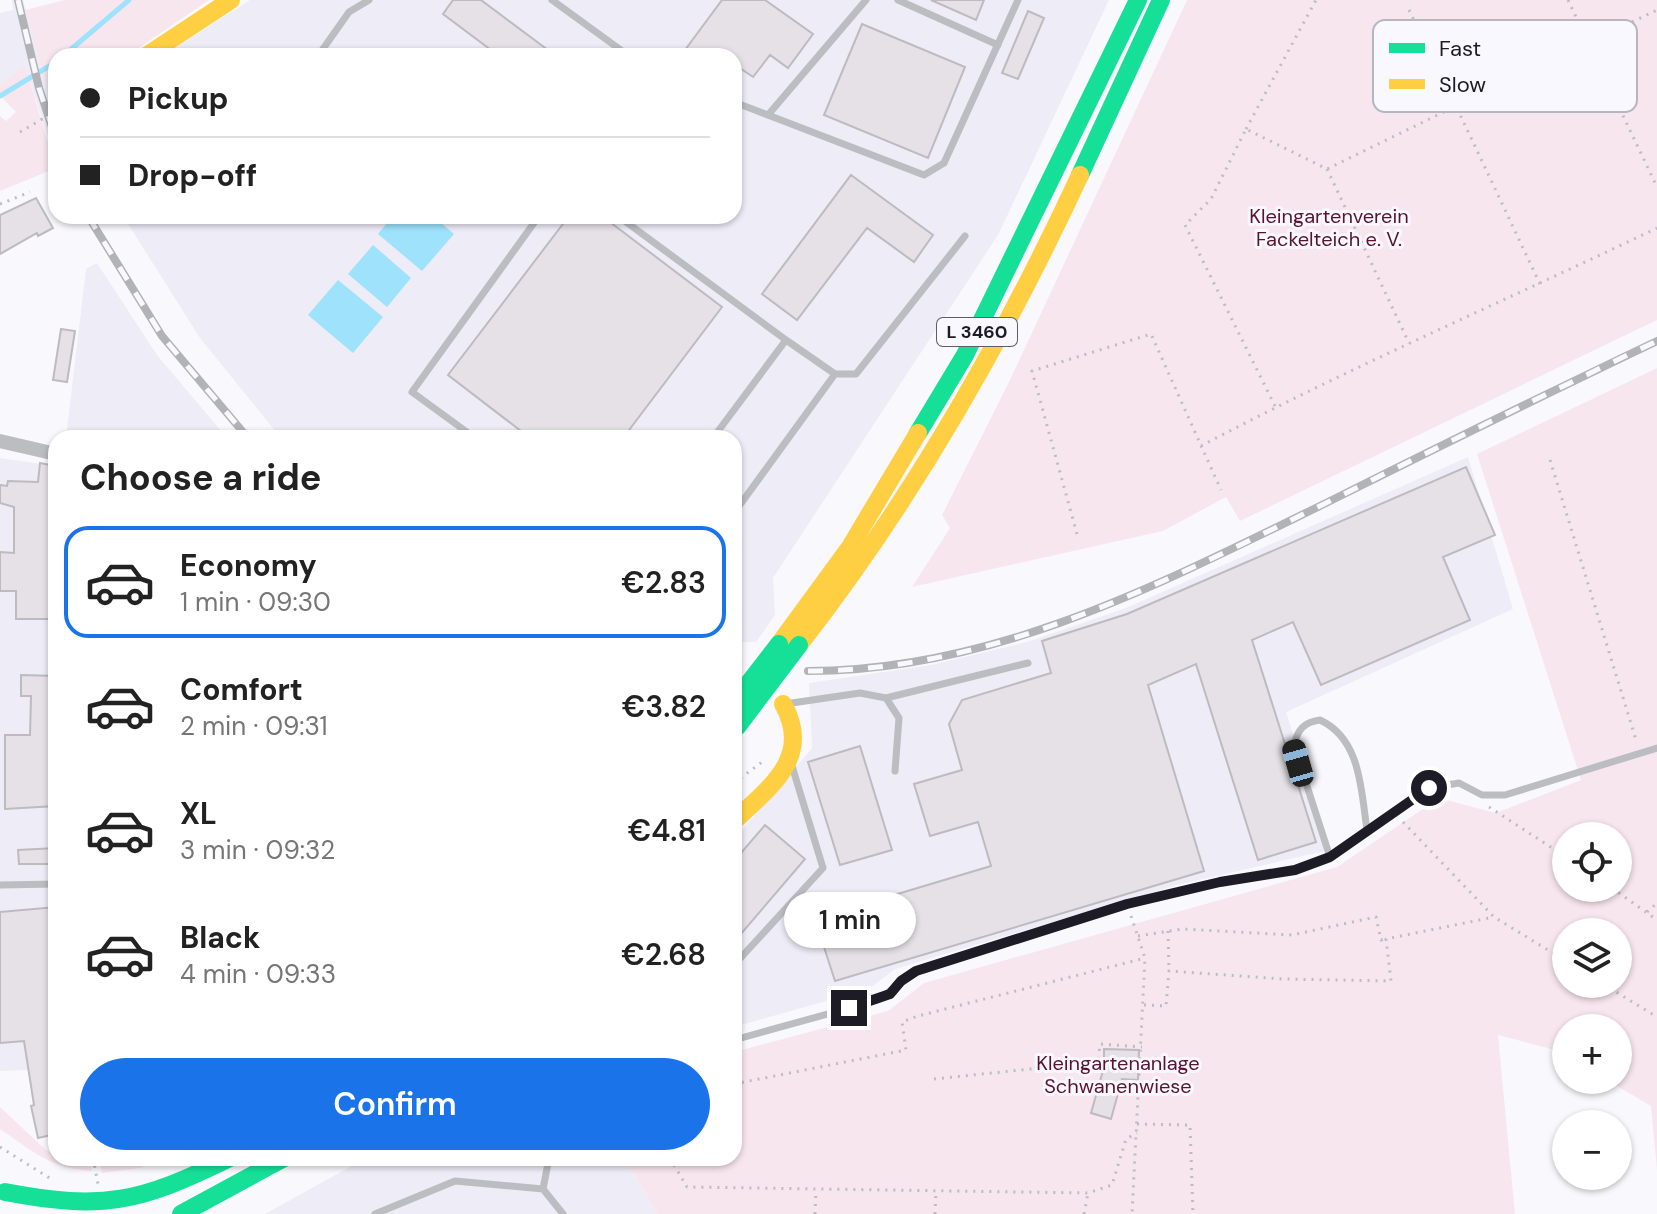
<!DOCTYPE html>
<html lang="en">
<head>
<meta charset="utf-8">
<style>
  body { margin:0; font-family:"DM Sans",sans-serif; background:#f2f2f2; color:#222; height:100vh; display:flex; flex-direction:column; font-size:30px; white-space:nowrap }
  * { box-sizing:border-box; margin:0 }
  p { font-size:26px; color:#767676 }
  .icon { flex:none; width:44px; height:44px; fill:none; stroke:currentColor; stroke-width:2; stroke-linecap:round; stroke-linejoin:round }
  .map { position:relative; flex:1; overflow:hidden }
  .panel { position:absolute; left:48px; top:430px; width:694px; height:736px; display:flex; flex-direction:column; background:#fff; border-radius:24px; box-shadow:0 2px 6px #0004 }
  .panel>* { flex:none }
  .hud { position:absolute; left:48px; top:48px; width:694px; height:176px; border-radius:24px; box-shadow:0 2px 6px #0004; display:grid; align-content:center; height:176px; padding:0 32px; background:#fff }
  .controls { position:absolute; left:1552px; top:822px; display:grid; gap:16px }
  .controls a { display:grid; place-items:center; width:80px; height:80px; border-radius:50%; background:#fff; box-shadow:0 2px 6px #0004; font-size:40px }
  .end { position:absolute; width:36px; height:36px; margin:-18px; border:10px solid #1c1b26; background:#fff; box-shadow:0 0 0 4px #fff }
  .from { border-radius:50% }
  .bubble { position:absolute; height:56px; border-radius:28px; background:#fff; box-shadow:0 2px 6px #0004; font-size:26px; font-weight:600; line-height:56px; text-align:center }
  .car { position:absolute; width:24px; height:48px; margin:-24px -12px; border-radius:10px; box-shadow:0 0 6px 2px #0007; background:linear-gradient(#222 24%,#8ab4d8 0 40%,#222 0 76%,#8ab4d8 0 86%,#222 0) }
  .hud b { display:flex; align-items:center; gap:28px; height:76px; font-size:30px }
  .hud b+b { border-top:2px solid #e0e0e0 }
  .hud i { width:20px; height:20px; background:#222 }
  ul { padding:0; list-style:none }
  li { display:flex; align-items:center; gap:24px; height:112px; margin:0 16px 12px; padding:0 16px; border:4px solid transparent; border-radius:24px }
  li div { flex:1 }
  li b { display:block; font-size:30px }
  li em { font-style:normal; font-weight:600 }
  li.current { border-color:#1a73e8 }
  li>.icon { width:72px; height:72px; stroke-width:1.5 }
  h2 { padding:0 32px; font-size:36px; line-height:96px }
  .action { display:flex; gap:16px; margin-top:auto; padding:16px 32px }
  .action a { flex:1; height:92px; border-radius:48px; background:#1a73e8; color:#fff; font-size:32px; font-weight:600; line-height:92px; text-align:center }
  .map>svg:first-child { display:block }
  .built { fill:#edecf7 }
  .green { fill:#f8e6ee; fill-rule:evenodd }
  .water { fill:#9ee2fc }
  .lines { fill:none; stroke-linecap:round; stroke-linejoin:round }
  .stream { stroke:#9ee2fc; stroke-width:5 }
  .building { fill:#e5e1e7; stroke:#bebac0; stroke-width:2 }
  .path { stroke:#bcbdc1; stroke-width:3; stroke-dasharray:2 6; stroke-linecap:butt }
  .lane { stroke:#bcbdc1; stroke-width:7 }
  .street { stroke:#bcbdc1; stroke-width:14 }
  .fast { stroke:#16e098; stroke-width:18 }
  .slow { stroke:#ffcf43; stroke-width:18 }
  .rail-casing { stroke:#b2b3b7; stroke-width:8 }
  .rail { stroke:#f8f8fe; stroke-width:5; stroke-dasharray:15; stroke-linecap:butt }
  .fast-bridge { stroke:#16e098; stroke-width:18 }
  .route { stroke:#1c1b26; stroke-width:10 }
  .labels { text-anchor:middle; stroke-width:6; stroke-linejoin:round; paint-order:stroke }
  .shield { fill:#f8f8fe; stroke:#5e5d67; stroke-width:2 }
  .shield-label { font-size:18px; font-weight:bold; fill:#1c1b26 }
  .park-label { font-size:20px; fill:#5a1233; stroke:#f8f8fe }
  .key { fill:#f8f8fe; stroke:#b6b6bd; stroke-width:2 }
  .key-label { font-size:22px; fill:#1c1b26 }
</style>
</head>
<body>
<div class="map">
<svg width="1657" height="1214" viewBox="0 0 1657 1214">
  <rect width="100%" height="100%" fill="#f9f9fd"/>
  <path class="built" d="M12,0H23L56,115V161L25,67L0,85V13L13,10Z
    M250,0H1109L998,235L773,578L775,615L756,642H734V438H281L200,338L123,216H734V56H163Z
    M97,263L157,355L227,438H66L86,269Z
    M1468,457L1513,609L1286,712L1329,850L1177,885L895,969L869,989L734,1027V840L812,748L809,683L931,665L1027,642L1126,608Z
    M0,458L56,466V1069L0,1071Z
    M366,1158H609L633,1171L657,1214H265Z"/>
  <path class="green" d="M65,0H209L127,56H56L54,110L25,10Z
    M1187,0H1657V320L1240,521L1226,497L1163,531L912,587L950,528L942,515L1009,382Z
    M25,66L56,168L0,191V116L6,121L16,112L0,96V85Z
    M1657,368V1170L1651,1106L1607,1080H1618V1028H1566V1056L1555,1050L1498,1035L1515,1214H657L633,1171L609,1158H734V1052L888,1011L924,983L1337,867L1439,798L1496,813L1581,780L1477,454ZM1566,836H1618V888H1566ZM1566,932H1618V984H1566Z
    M0,1107L47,1151H56V1158H90L92,1171C49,1168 34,1152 0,1129Z
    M99,1158H164L140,1168L102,1173Z"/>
  <path class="water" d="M393,216H433L454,234L422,271L378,234Z
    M373,245L411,278L387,307L348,274Z
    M338,280L383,317L353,353L308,315Z"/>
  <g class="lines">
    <path class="stream" d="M63,56L129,0
      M0,96L56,62"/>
  </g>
  <path class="building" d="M453,0H481L556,56H499L443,14Z
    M722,0H765L813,34L788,68L770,55L753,77L734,64V56H693L685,50Z
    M931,0H984L976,20Z
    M1028,11L1044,18L1018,79L1002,73Z
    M862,24L965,67L928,158L824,115Z
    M851,175L933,235L914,262L867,228L797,320L762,294Z
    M36,198L53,228L38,236L37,233L0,254V215Z
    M569,216H602L722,307L623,438H530L448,375Z
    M61,329L75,331L67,382L53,380Z
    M40,463L56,466V619H16V591H0V552L14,553V507L0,503V485L7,486L8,481L38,482Z
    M1466,467L1495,535L1443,557L1470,620L1321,685L1293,622L1252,640L1316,842L1258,860L1196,664L1148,685L1204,871L835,981L823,944L872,929L864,904L991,866L978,822L930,836L914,784L962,770L949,724L962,700L1051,673L1042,641L1127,614Z
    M21,675L56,676V806L5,809V735H30L31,696H21Z
    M860,746L892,850L840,865L808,762Z
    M765,825L805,859L734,942V861Z
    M56,848V864H19L18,850Z
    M56,907V1134L38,1138L31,1106L34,1105L24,1041L0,1043V912Z
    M1104,1049L1139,1050L1138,1080L1122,1079L1111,1119L1091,1113L1104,1067Z"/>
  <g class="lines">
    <path class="path" d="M1568,0L1657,187
      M52,115L56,114
      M1246,129L1316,0
      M20,132L44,118
      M1327,169L1409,343
      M0,204L30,192
      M1540,284L1456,106L1657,10
      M1275,406L1185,225L1211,199L1246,129L1327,169L1456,106L1408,8
      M1201,446C1350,367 1505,301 1657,228
      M1550,460L1637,743
      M1077,534L1032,371L1151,334L1221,490
      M734,783L766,759
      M1489,807L1566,857
      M1403,822L1494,917L1566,961
      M1612,888L1657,920
      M1647,912L1657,903
      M1131,916L1145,958L1132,1214
      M1168,931L1169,971
      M1138,936L1183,929L1292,935L1376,917L1381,940L1385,939
      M1603,984L1657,1017
      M1144,1005L1166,1006L1169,971L1283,979L1391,981L1386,939L1494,917
      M934,1079L1098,1062L1100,1044L1142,1047
      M734,1084L906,1050L902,1022L918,1016L1145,958
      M1137,1124L1190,1125L1193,1214
      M0,1147L51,1179
      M93,1158L98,1184
      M670,1158L687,1187L1088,1193L1112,1185L1126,1139L1137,1133
      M815,1214L816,1190
      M935,1214L936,1190
      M1084,1214L1088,1193"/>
    <path class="lane" d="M552,0L629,56
      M898,0L998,45
      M318,56L349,12L369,0
      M734,102L924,175L944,163L1018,0
      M768,115L866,0
      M618,216L786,340
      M475,438L412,392L539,216
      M713,438L786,340L835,374H856L965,236
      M734,513L835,374
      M886,698L1028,663
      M785,704L860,693L886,698L899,718L895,771
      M1330,857L1294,746C1297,730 1304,722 1320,720C1361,739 1361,790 1367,830
      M0,885L56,884
      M734,965L823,868L792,766
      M734,1040L878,1000L916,971L1127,904L1220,882L1295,870L1330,857L1429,788L1459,783L1482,795H1505L1657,748
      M543,1189L549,1158
      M375,1214L455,1181L543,1189L563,1214"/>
    <path class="street" d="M0,441L56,454"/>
    <path class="fast" d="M1080,175L1161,0
      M918,433L965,355L1138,0
      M5,1192C104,1211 140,1202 230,1158
      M181,1214L284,1158"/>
    <path class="slow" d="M146,56L231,0
      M779,644L850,547L918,433
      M799,645C912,500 1003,341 1080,175
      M734,821C770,787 813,757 783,704"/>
    <g class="rail-casing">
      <path id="rail" d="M18,0L39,88L56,139
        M88,216L162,336L248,438
        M734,666H738
        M808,671C995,671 1162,583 1326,503C1436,448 1546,394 1657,341"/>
    </g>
    <use href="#rail" class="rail"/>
    <path class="fast-bridge" d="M734,702L779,644
      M737,727L799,645"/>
  </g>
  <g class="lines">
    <path class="route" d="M849,1008L890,994L901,981L916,971L1127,904L1220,882L1295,870L1330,857L1429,788"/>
  </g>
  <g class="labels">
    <rect class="shield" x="937" y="318" width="80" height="28" rx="6"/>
    <g class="shield-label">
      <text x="977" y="338">L 3460</text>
    </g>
    <g class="park-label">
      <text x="1329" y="223">Kleingartenverein<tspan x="1329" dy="23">Fackelteich e. V.</tspan></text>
      <text x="1118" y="1070">Kleingartenanlage<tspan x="1118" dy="23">Schwanenwiese</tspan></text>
    </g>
  </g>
  <rect x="1373" y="20" width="264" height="92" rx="12" class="key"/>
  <rect x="1389" y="43" width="36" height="10" fill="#16e098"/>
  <rect x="1389" y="79" width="36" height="10" fill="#ffcf43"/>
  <g class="key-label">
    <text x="1439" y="56">Fast</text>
    <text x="1439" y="92">Slow</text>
  </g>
</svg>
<div class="controls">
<a><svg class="icon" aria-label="locate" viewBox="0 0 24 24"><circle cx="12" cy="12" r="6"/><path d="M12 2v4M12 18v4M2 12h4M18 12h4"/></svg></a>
<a><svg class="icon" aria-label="layers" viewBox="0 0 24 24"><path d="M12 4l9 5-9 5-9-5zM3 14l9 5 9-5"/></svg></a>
<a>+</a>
<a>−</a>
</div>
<i class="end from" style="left:1429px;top:788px"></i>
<i class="end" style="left:849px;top:1008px"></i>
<div class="bubble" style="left:784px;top:892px;width:132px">1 min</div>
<i class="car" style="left:1298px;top:763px;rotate:344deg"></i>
<div class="hud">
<b><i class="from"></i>Pickup</b>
<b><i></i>Drop-off</b>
</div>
<section class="panel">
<h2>Choose a ride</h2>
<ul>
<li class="current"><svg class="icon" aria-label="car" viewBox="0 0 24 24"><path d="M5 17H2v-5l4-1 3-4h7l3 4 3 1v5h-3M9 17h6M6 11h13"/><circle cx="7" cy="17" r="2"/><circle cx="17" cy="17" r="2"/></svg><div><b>Economy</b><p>1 min · 09:30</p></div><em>€2.83</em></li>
<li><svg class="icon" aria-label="car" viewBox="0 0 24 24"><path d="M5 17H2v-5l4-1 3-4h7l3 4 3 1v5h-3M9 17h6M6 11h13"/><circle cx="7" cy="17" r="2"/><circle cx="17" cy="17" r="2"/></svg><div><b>Comfort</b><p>2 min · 09:31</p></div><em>€3.82</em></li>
<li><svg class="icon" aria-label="car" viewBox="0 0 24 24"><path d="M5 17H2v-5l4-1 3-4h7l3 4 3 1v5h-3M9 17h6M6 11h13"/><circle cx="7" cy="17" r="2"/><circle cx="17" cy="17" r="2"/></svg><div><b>XL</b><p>3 min · 09:32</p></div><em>€4.81</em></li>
<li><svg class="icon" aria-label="car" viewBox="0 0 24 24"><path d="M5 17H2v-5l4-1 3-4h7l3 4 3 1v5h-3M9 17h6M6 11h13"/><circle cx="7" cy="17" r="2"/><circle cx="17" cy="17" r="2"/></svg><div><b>Black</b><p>4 min · 09:33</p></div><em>€2.68</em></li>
</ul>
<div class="action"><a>Confirm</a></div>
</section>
</div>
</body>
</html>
